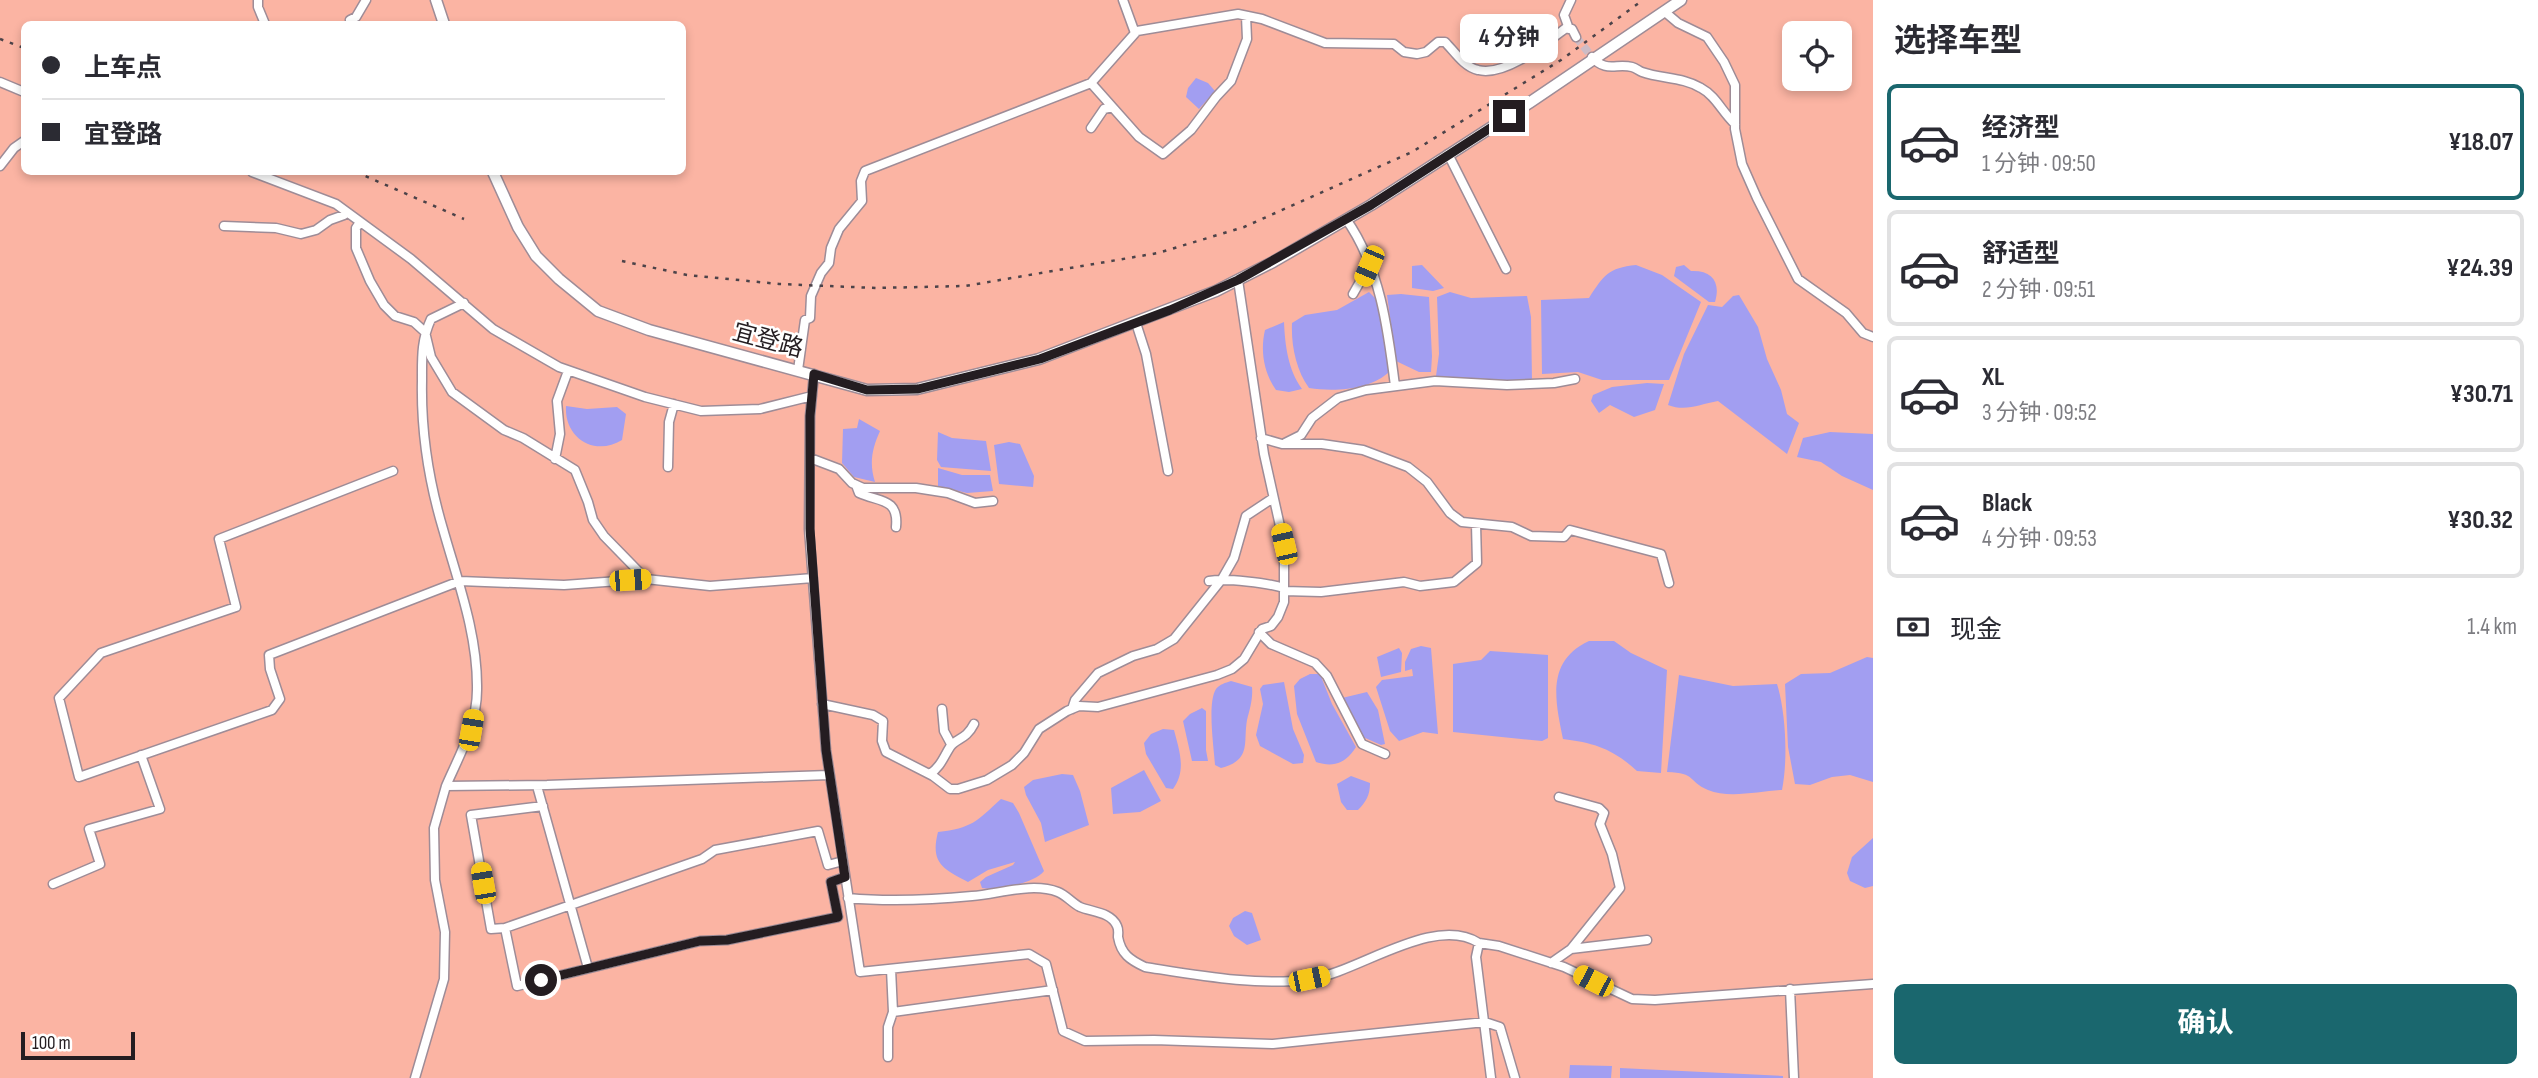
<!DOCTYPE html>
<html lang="zh">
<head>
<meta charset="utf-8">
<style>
  body { margin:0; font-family:"Sofia Sans Condensed","Noto Sans SC",sans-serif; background:#f7f7f7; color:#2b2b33; height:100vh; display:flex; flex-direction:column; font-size:26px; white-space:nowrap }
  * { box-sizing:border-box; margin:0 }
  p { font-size:23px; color:#7c7c81 }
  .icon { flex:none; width:38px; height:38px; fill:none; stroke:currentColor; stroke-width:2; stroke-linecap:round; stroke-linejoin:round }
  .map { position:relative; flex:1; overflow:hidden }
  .panel { display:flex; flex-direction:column; background:#fff; width:665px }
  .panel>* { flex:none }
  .hud { position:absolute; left:21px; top:21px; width:665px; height:154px; border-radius:10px; box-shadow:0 4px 10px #0003; display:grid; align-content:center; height:154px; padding:0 21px; background:#fff }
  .tools { position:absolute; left:1782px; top:21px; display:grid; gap:14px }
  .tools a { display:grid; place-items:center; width:70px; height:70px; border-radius:10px; background:#fff; box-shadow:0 4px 10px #0003; font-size:35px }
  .scale { position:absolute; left:21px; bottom:18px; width:114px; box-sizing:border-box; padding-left:7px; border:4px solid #241d21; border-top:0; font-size:19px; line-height:24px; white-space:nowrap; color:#241d21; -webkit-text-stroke:5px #fff; paint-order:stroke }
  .end { position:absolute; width:32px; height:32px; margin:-16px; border:9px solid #241d21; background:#fff; box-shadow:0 0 0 4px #fff }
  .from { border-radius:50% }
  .bubble { position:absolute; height:49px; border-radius:10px; background:#fff; box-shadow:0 4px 10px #0003; font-size:23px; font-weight:700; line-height:49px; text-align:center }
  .car { position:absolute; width:21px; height:42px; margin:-21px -10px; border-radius:9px; box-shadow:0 0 5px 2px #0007; background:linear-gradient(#f5c518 24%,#345 0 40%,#f5c518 0 76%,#345 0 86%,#f5c518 0) }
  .hud b { display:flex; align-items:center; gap:24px; height:66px; font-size:26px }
  .hud b+b { border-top:2px solid #e1e1e2 }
  .hud i { width:18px; height:18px; background:#2b2b33 }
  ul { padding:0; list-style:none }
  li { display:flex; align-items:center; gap:21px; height:116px; margin:0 14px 10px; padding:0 7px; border:4px solid #e1e1e2; border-radius:10px }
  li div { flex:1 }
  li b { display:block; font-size:26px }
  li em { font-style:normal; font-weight:700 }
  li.selected { border-color:#1a676e }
  li>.icon { width:63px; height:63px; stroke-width:1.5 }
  h2 { padding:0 21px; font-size:32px; line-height:84px }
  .pay { display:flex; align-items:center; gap:18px; height:77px; padding:0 21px; font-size:26px }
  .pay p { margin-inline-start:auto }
  .button { display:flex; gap:14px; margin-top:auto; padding:14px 21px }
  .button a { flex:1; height:80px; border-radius:10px; background:#1a676e; color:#fff; font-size:28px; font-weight:700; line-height:80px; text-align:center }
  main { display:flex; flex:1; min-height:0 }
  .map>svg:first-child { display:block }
  .green { fill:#fbb4a3; fill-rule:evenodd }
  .water { fill:#a29ef1 }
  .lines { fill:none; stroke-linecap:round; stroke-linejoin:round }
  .minor-tunnel { stroke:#cdbcc6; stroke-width:8; stroke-dasharray:8 4; stroke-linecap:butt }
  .minor-casing { stroke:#9e8c97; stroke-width:11 }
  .tertiary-casing { stroke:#9e8c97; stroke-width:13 }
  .minor { stroke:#fff; stroke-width:8 }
  .tertiary { stroke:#fff; stroke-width:10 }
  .rail { stroke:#4c4349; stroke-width:2.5; stroke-dasharray:3.5 7; stroke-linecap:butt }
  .route { stroke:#241d21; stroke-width:9 }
  .labels { text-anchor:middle; stroke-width:5; stroke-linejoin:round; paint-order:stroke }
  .street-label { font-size:24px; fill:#241d21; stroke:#fff }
</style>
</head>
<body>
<main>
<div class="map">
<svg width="1873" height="1078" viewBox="0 0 1873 1078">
  <rect width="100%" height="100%" fill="#f7e4ef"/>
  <path class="green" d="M0,0H1873V1078H0ZM24,24H682V172H24ZM1794,33H1839V79H1794Z"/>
  <path class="water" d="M1196,78L1208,83L1215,91L1199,109L1186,97L1188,88Z
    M1422,265L1444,288L1433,291L1412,288V266Z
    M1636,265L1662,275L1701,302L1669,380H1602L1578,372L1542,374L1541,300L1589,298C1604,275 1608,268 1636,265Z
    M1684,265L1691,271C1712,270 1721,282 1715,302H1709L1674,276L1676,267Z
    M1369,292L1377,300L1389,356L1390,371C1371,390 1335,392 1309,388C1296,370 1291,345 1292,323L1305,315L1337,310Z
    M1450,292L1471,298L1527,296L1531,317L1532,381L1451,382L1436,376L1439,354L1437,297Z
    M1401,294L1429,297L1432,356L1431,372H1419L1396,361L1387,295Z
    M1739,295L1758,327L1767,359L1781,390L1787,414L1799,423L1787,454L1718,401C1700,404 1686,412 1668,405L1684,354L1708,305L1722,307L1733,296Z
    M1284,322C1285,345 1288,370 1302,389L1289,392L1276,390C1264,373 1260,351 1265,330Z
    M1647,383L1664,384L1655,410L1634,417L1610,405L1599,413L1591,401L1593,395L1612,387Z
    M566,406L587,409L617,407L626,414L622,440C595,457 564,438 566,406Z
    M859,419L880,431C872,449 869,463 875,482L854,477L842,463L843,429L857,428Z
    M938,432L952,438L986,441L991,471L941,467L937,460Z
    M1830,432L1873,434V490L1842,476L1821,462L1797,457L1803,438Z
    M1009,442L1020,444L1034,476L1033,487L999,484L994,445Z
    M938,468L962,475H990L993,491L967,493L938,486Z
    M1589,641H1614L1631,653L1667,670L1661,773L1637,771C1613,749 1595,743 1563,739C1555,700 1546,661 1589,641Z
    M1421,646L1431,648L1438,734L1423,732L1399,741L1390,731L1376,687L1382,680L1413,676L1412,669L1405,671V662L1411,649Z
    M1399,648L1402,653L1401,672L1381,677L1377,657Z
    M1490,651L1548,655V738L1542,741L1453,732V664L1481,660Z
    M1867,657L1873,658V782L1850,775L1832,777L1810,785L1795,784L1788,747L1785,684L1801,674L1830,673Z
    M1310,674H1320L1332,704L1356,747C1346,763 1334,768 1316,762L1297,714L1294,686L1300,679Z
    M1679,675L1733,686L1777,684C1786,713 1788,760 1782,790C1760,791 1729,799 1708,790C1687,781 1697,773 1667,772Z
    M1231,681L1252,687C1253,699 1250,708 1247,720C1243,743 1252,760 1221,768L1215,765C1214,748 1207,703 1216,689C1220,684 1225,683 1231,681Z
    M1284,682L1293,729L1304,755L1303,763L1293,764L1260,746L1256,735L1263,704L1260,689L1263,685Z
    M1367,692L1378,710L1385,744L1381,745L1363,737L1342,698Z
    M1202,708L1206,711V750L1208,761H1192L1183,721L1190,714Z
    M1163,729L1174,730C1179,750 1187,770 1173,789L1166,788L1146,754L1144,743L1151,734Z
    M1144,770L1161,801L1140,812L1113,814L1111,788Z
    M1062,774L1073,775L1080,791L1089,825L1045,842L1041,823L1026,795L1024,787L1033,780Z
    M1351,776L1370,783C1370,795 1366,802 1358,810H1347L1341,802L1337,784Z
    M1001,799L1013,803L1019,813L1044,871C1035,883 997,891 982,888L980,882L986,877L1013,865L1015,862L988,870L968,882C943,869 930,863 938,832C972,828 976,822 1001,799Z
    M1873,838V886L1865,888L1850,881L1847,873L1852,857Z
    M1245,911L1252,913L1261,940L1247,945L1234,936L1229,926L1233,918Z
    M1570,1065L1612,1066L1611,1078H1569Z
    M1620,1068L1783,1076V1078H1620Z"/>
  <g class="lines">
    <path class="minor-tunnel" d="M1576,37L1592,57"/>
    <g class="minor-casing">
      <path id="minor" d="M258,0V7L265,24
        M1123,0L1135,33
        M1665,12L1678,23L1707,37L1724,62L1735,85V129L1742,164L1757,198L1798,279L1846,313L1863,333L1873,337
        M350,20L356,17L366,0
        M1569,29L1564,15L1571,0
        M1592,57C1606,73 1616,63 1632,67C1636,68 1639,71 1642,72C1662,79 1683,77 1701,88C1716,96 1722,112 1735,124
        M0,82L24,92
        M1091,83L1139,137L1163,154L1191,130L1216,97L1231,81L1247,39L1246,16
        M1091,128L1104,109L1112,107
        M1448,154L1506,269
        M0,166L14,148L24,141
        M252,172L336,204L411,259L493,329L559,367L645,397L701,411L760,409L812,396
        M1346,219C1380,267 1388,329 1395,386
        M360,222L356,228V248L370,281L384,305L395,316L414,322L425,332L431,357L452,392L504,430L523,438L575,470L588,502L593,520L604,536L646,579
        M224,226L276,228L301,234L316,230L330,220L344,215
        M1353,294L1369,266
        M1136,323L1146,354L1168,471
        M798,370L805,320L810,318L811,296L821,273L829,263L831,248L839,229L862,201L861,181L865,171L1091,83L1137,31L1238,14L1262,19L1325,43L1394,44L1404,52L1417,54L1426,52L1438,42H1445C1454,51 1464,67 1478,70C1505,77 1546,43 1566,28L1572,29L1576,37
        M814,374L810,416L809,529L826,750L860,972L1029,954L1046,964L1063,1031L1085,1041L1154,1040L1273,1044L1485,1022L1500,1027L1515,1078
        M1261,438L1282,444H1322L1363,450L1408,467L1427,482L1450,513L1462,522L1512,527L1531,536L1564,537L1570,530L1661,554L1669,583
        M1285,443L1301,435L1312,418L1338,398L1366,390L1435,381L1507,385L1554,383L1575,379
        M810,458L839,469L852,483L863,488H916L948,493L975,503L993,501
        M555,459L560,434L557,401L568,371
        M668,467L669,422L674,404
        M393,471L219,539L236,607L101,653L59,698L79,777L272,710L280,699L270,669L269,655L460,581L564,585L646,579L710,586L813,578
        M856,485L859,493C878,502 899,497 896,527
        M1209,581C1226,578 1268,583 1284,588
        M1284,591L1321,592L1404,582L1420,586L1454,582L1477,563L1476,524
        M1259,632L1271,644L1315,663L1327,676L1362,744L1385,754
        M822,704L873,715L883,721L882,741L886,752L933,776L950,789H958L987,780L1012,765L1024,753L1039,729L1067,711L1079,706L1098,707L1217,675L1232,669L1244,659L1262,629L1271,626L1278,617L1284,602V544L1264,454L1238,280
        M942,709L944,731L951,744
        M1072,709L1075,700L1098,673L1133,656L1157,649L1174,639L1222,579L1234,558L1246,516L1273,498
        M930,774C941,766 943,758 950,747C956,738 966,740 974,724
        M446,786C459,756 477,725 477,690C478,635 458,582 443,529C429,482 421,430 422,381C422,358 421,341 431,319L464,303
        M537,786L588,968
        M1559,797L1599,808L1604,813L1600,824L1612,854L1620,888L1571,949
        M843,861L828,865L818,831L715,850L702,859L505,928L517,986L700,941L727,940L838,917L831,882L845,877
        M53,884L100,864L89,829L160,809L141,755
        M848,898C890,902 931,900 972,896C999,894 1032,882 1058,892C1066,895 1072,903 1080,907C1092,912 1111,912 1117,926C1119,930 1118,933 1118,937C1121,954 1130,960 1145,967C1196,975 1260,987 1311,979C1359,972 1434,914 1479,943L1476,957L1491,1078
        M505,928L491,929L471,815L543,806
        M1479,943L1499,946L1564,967L1632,999L1655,1000L1873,984
        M1551,963L1571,949L1647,940
        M891,969L893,1012L1053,990
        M1790,989L1794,1078
        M888,1057V1027L893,1012
        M415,1078L444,979L445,932L435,880L434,828L446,786L547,785L829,775"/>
    </g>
    <g class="tertiary-casing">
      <path id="tertiary" d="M436,0L444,24
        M493,172L518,227L536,256L559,279L598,311L649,330L867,390L917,389L1039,359L1216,291L1273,262L1371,205L1529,103L1681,0"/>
    </g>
    <use href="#minor" class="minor"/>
    <use href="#tertiary" class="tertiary"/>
    <path class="rail" d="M0,39L24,48
      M356,172L464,219
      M622,261L687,275L779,284L876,288L965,286L1158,253L1244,227L1412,152L1561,60L1643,0"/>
  </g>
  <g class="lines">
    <path class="route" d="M541,980L700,941L727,940L838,917L831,882L845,877L826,750L810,529V416L814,374L867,390L918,389L1040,359L1170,310L1238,280L1371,205L1509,116"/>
  </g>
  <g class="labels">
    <g class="street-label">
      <text transform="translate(768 340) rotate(15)" y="8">宜登路</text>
    </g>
  </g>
</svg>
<div class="tools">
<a><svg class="icon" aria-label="locate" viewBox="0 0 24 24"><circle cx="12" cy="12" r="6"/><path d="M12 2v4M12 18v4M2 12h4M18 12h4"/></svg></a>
</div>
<div class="scale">100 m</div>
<i class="end from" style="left:541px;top:980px"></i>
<i class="end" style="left:1509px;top:116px"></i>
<div class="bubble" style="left:1460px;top:14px;width:98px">4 分钟</div>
<i class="car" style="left:1369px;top:266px;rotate:203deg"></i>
<i class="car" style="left:1284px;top:544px;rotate:347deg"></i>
<i class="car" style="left:630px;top:580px;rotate:86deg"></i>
<i class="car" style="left:471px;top:730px;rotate:10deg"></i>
<i class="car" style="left:483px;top:883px;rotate:350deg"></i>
<i class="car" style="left:1309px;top:979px;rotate:78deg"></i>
<i class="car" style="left:1593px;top:981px;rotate:297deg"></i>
<div class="hud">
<b><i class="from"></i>上车点</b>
<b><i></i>宜登路</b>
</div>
</div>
<section class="panel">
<h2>选择车型</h2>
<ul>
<li class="selected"><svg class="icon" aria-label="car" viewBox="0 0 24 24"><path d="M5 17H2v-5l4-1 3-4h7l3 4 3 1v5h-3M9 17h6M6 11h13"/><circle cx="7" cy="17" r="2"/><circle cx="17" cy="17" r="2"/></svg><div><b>经济型</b><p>1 分钟 · 09:50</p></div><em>¥18.07</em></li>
<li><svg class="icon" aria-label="car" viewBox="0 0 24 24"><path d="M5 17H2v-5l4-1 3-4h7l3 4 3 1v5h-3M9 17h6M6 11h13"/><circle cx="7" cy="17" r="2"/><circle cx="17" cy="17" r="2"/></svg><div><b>舒适型</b><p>2 分钟 · 09:51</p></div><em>¥24.39</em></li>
<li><svg class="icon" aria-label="car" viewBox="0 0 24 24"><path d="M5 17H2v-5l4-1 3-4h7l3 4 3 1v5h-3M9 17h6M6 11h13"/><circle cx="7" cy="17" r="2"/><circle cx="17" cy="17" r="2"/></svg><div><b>XL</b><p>3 分钟 · 09:52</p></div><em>¥30.71</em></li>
<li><svg class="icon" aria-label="car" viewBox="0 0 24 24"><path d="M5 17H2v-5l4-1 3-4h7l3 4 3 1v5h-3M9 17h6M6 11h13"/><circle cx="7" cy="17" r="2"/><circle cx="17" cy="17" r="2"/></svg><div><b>Black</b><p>4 分钟 · 09:53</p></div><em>¥30.32</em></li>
</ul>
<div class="pay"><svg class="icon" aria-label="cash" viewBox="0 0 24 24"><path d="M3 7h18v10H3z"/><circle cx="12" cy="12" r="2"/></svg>现金<p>1.4 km</p></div>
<div class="button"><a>确认</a></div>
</section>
</main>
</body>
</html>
